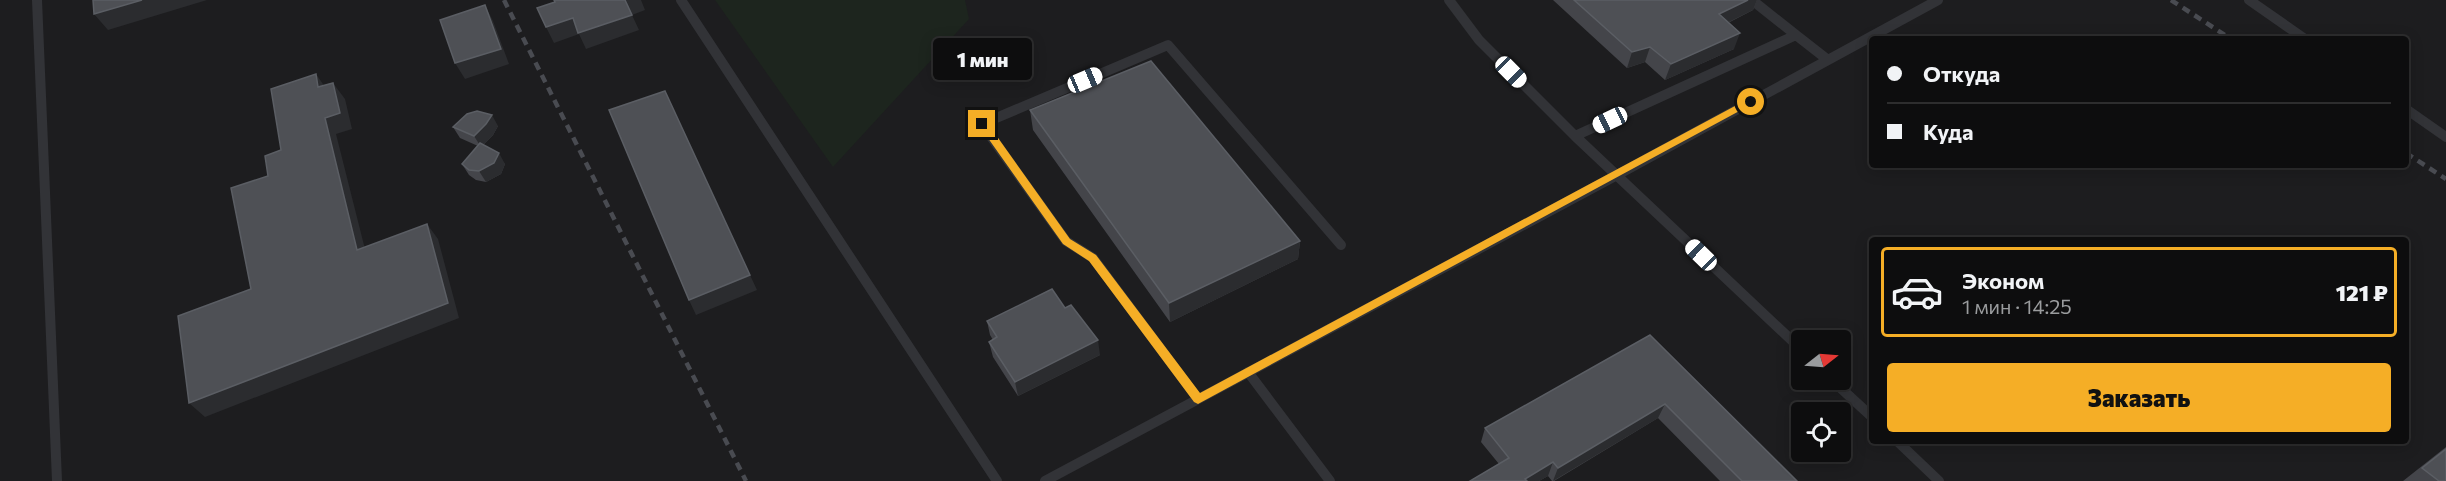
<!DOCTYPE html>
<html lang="ru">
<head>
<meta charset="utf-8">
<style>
  body { margin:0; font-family:Commissioner,sans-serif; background:#161617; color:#f1f3f6; height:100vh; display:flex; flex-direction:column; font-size:22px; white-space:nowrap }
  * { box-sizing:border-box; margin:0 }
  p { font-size:20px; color:#9a9c9e }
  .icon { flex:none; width:33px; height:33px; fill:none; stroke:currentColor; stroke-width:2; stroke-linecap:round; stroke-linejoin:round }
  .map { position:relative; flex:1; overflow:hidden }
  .panel { position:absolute; left:1869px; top:237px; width:540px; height:207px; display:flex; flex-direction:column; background:#0d0d0e; border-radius:6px; box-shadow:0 3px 15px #0003,0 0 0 2px #2d2d2e }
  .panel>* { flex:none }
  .hud { position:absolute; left:1869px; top:36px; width:540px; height:132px; border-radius:6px; box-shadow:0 3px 15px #0003,0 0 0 2px #2d2d2e; display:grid; align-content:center; height:132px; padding:0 18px; background:#0d0d0e }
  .needle { width:39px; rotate:73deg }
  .tools { position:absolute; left:1791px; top:330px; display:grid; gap:12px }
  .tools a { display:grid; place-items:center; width:60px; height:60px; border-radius:6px; background:#0d0d0e; box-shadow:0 3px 15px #0003,0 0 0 2px #2d2d2e; font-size:30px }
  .end { position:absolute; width:27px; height:27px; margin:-14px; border:8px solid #f5ae26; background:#111; box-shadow:0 0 0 3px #111 }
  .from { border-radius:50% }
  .bubble { position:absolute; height:42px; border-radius:6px; background:#0d0d0e; box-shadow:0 3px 15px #0003,0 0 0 2px #2d2d2e; font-size:20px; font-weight:800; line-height:42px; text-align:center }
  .car { position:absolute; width:18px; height:36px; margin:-18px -9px; border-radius:8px; box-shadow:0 0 4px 2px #0007; background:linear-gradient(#fff 24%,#345 0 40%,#fff 0 76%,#345 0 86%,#fff 0) }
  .hud b { display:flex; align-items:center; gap:21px; height:57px; font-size:22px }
  .hud b+b { border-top:2px solid #2d2d2e }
  .hud i { width:15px; height:15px; background:#f1f3f6 }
  ul { padding:10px 0 0; list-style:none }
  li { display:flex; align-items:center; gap:18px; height:90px; margin:0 12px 9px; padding:0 6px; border:3px solid transparent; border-radius:6px }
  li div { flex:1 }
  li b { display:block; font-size:22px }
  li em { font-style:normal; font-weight:800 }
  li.current { border-color:#f5ae26 }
  li>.icon { width:54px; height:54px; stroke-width:1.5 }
  .button { display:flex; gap:12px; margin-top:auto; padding:12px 18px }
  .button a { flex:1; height:69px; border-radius:6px; background:#f5ae26; color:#111; font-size:24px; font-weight:800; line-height:69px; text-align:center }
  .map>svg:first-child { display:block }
  .built { fill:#1d1d1f; fill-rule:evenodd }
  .green { fill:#1d251e }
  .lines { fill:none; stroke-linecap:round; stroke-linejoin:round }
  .service { stroke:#323337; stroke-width:10 }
  .rail { stroke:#494b51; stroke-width:4.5; stroke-dasharray:8 6; stroke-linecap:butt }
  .wall { fill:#44454a }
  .shaded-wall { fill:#2b2c2f }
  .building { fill:#4e5055; stroke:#5b5e64; stroke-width:1.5 }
  .route { fill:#f5ae26 }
</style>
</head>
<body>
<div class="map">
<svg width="2446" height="481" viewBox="0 0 2446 481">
  <rect width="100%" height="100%" fill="#111112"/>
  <path class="built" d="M0,0H2446V481H0ZM1872,39H2406V165H1872ZM1872,240H2406V441H1872ZM1802,340H1840V380H1802ZM1802,412H1840V452H1802Z"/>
  <path class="green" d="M715,0H965L969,19L833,167Z"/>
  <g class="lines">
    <path class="service" d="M37,0L57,481
      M681,0L997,481
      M1449,0L1479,40L1575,136L1802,350
      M1752,0L1796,35
      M2249,0L2305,39
      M2406,109L2446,137
      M1575,136L1796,35L1828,60
      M1248,372L1330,481
      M1832,380L1872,417
      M1198,399L1093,258L1066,241L982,124L1168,45L1341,245
      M1897,441L1939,481
      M1045,481L1617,175L1938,0"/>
    <path class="rail" d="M504,0L746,481
      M2171,0L2231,39
      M2406,153L2446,179"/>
  </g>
  <path class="wall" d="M1553,0H1757L1753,10L1728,23L1734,49L1665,80L1645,62L1627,68Z
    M1030,110L1300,241L1298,259L1170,322L1033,130Z
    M498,126L493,135L483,145L505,164L501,174L486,182L476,180L469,175L462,164L478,146L460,138L453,127Z
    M1065,308L1100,355L1018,396L993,357L989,342L993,340L990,335L987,321Z
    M1650,335L1797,481H1720L1658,418L1554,481H1552L1548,476L1539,481H1470L1499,464L1481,442L1485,428Z
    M2446,447V481H2403Z"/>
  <path class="shaded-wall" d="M142,0H207L108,30L94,14Z
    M625,0H641L645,10L632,15L639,30L586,49L579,34L554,43L546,27Z
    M1748,0H1757L1753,10L1713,30L1719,14Z
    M485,5L493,21L509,64L465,79L455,63Z
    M1740,33L1734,49L1665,80L1671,64Z
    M1650,47L1645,62L1627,68L1632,52Z
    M316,74L327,90L318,87Z
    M333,83L345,99L352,129L336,134L369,265L357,250L325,118Z
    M492,115L498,126L493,135L481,147L474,136Z
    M499,153L505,164L501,174L486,182L479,171Z
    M427,224L438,239L459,318L205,417L189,403Z
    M1300,241L1298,259L1170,322L1169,303Z
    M750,275L757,290L696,315L689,300Z
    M1098,340L1100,355L1018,396L1015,382Z
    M1665,404L1658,418L1553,481L1558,468Z
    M1553,462L1548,476L1539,481H1525V479Z"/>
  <path class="building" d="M93,0H142L94,14Z
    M554,0H625L632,15L578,33L573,18L546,27L537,8L555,2Z
    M1574,0H1748L1719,14L1740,33L1671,64L1650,47L1632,52Z
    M485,5L501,49L455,63L440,20Z
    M1151,61L1300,241L1169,303L1030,110Z
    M316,74L318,87L333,83L340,113L325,118L357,250L427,224L448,303L189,403L178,316L251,289L231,188L268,176L265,156L281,150L271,89Z
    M665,91L750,275L689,300L609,110Z
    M477,111L492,115L486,124L474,136L453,127L467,114Z
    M480,143L499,153L494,163L479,171L469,170L462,164Z
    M1052,289L1065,308L1071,305L1098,340L1015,382L989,342L997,337L987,321Z
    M1650,335L1797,481H1742L1665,404L1558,468L1553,462L1525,479L1527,481H1470L1509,458L1485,428Z
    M2446,449V481H2439L2422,468Z"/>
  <path class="route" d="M1748,99L1756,102L1198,404L1194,402L1089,261L1063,244L978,124L979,121H986L1070,239L1096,255L1200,393Z"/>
</svg>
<div class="tools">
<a><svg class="needle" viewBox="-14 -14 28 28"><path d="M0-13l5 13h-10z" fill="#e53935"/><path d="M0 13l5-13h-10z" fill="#9a9c9e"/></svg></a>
<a><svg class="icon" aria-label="locate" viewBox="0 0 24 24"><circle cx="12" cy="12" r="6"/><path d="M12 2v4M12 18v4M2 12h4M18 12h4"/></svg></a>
</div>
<i class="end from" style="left:1751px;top:102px"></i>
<i class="end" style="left:982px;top:124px"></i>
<div class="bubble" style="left:933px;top:38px;width:99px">1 мин</div>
<i class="car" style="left:1511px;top:72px;rotate:135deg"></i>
<i class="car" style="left:1085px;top:80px;rotate:67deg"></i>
<i class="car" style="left:1610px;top:120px;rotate:245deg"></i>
<i class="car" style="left:1701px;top:255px;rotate:314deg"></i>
<div class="hud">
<b><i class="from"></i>Откуда</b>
<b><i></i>Куда</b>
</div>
<section class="panel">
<ul>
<li class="current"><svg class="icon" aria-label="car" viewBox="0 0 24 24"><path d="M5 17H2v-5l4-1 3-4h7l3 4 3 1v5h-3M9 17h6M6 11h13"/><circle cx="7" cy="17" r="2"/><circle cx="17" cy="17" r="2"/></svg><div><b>Эконом</b><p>1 мин · 14:25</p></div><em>121 ₽</em></li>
</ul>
<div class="button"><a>Заказать</a></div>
</section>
</div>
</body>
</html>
